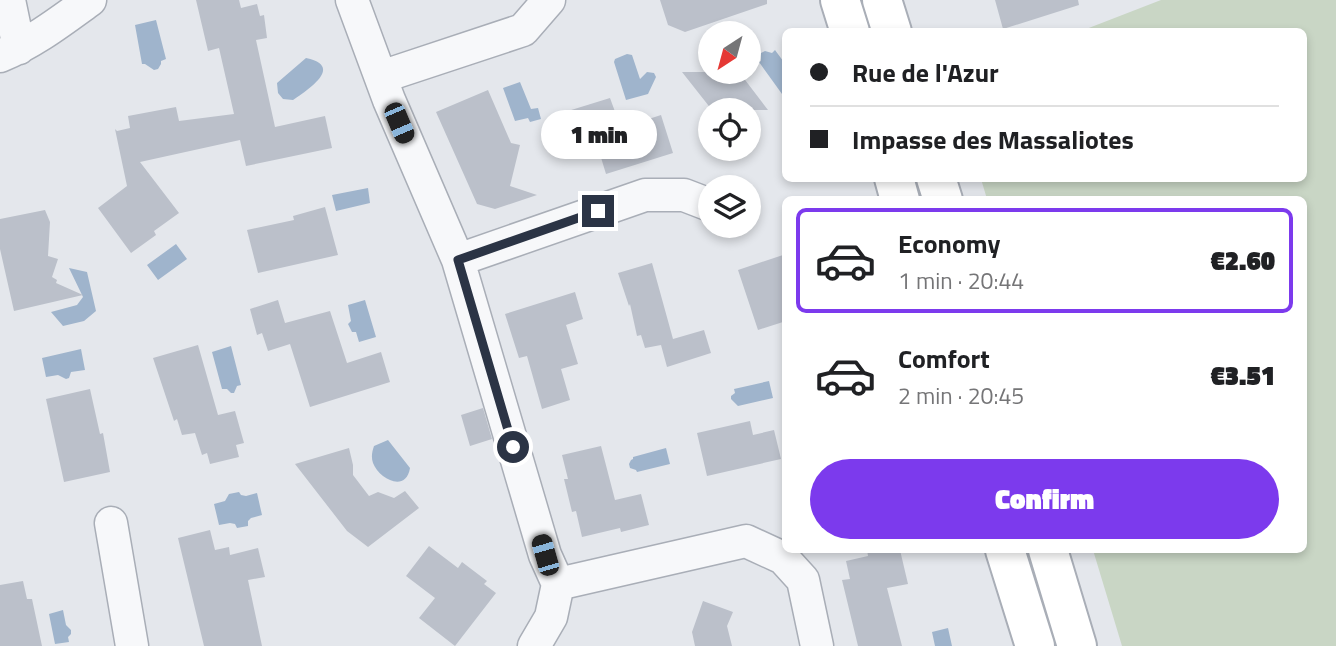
<!DOCTYPE html>
<html lang="en">
<head>
<meta charset="utf-8">
<style>
  body { margin:0; font-family:"Titillium Web",sans-serif; background:#f2f2f2; color:#202124; height:100vh; display:flex; flex-direction:column; font-size:26px; white-space:nowrap }
  * { box-sizing:border-box; margin:0 }
  p { font-size:23px; color:#757577 }
  .icon { flex:none; width:38px; height:38px; fill:none; stroke:currentColor; stroke-width:2; stroke-linecap:round; stroke-linejoin:round }
  .map { position:relative; flex:1; overflow:hidden }
  .sheet { position:absolute; left:782px; top:196px; width:525px; height:357px; display:flex; flex-direction:column; background:#fff; border-radius:10px; box-shadow:0 4px 10px #0003 }
  .sheet>* { flex:none }
  .banner { position:absolute; left:782px; top:28px; width:525px; height:154px; border-radius:10px; box-shadow:0 4px 10px #0003; display:grid; align-content:center; height:154px; padding:0 28px; background:#fff }
  .needle { width:46px; rotate:216deg }
  .fabs { position:absolute; left:698px; top:21px; display:grid; gap:14px }
  .fabs a { display:grid; place-items:center; width:63px; height:63px; border-radius:50%; background:#fff; box-shadow:0 4px 10px #0003; font-size:35px }
  .end { position:absolute; width:32px; height:32px; margin:-16px; border:9px solid #2b3445; background:#fff; box-shadow:0 0 0 4px #fff }
  .from { border-radius:50% }
  .bubble { position:absolute; height:49px; border-radius:24px; background:#fff; box-shadow:0 4px 10px #0003; font-size:23px; font-weight:800; line-height:49px; text-align:center }
  .car { position:absolute; width:21px; height:42px; margin:-21px -10px; border-radius:9px; box-shadow:0 0 5px 2px #0007; background:linear-gradient(#222 24%,#8ab4d8 0 40%,#222 0 76%,#8ab4d8 0 86%,#222 0) }
  .banner b { display:flex; align-items:center; gap:24px; height:66px; font-size:26px }
  .banner b+b { border-top:2px solid #e0e0e0 }
  .banner i { width:18px; height:18px; background:#202124 }
  ul { padding:12px 0 0; list-style:none }
  li { display:flex; align-items:center; gap:21px; height:105px; margin:0 14px 10px; padding:0 14px; border:4px solid transparent; border-radius:10px }
  li div { flex:1 }
  li b { display:block; font-size:26px }
  li em { font-style:normal; font-weight:800 }
  li.on { border-color:#7c3aed }
  li>.icon { width:63px; height:63px; stroke-width:1.5 }
  .action { display:flex; gap:14px; margin-top:auto; padding:14px 28px }
  .action a { flex:1; height:80px; border-radius:42px; background:#7c3aed; color:#fff; font-size:28px; font-weight:800; line-height:80px; text-align:center }
  .map>svg:first-child { display:block }
  .green { fill:#c9d6c5 }
  .water { fill:#9fb4cc }
  .building { fill:#bbc0ca }
  .lines { fill:none; stroke-linecap:round; stroke-linejoin:round }
  .minor-casing { stroke:#a9aeb7; stroke-width:35 }
  .secondary-casing { stroke:#a9aeb7; stroke-width:42 }
  .minor { stroke:#f7f8fa; stroke-width:32 }
  .secondary { stroke:#fff; stroke-width:38 }
  .route { stroke:#2b3445; stroke-width:9 }
</style>
</head>
<body>
<div class="map">
<svg width="1336" height="646" viewBox="0 0 1336 646">
  <rect width="100%" height="100%" fill="#e4e7ec"/>
  <path class="green" d="M1161,0H1336V646H1122L1093,550H1304V200L987,199L981,179L1304,178V32L1081,31Z"/>
  <path class="water" d="M156,20L166,59L161,61V64L158,69L154,70L145,64H142L135,25Z
    M775,50L786,65V90L782,94L759,62L761,61V53L765,51L772,53Z
    M627,54L632,55L640,79L647,72L654,73L656,77L648,94L626,100L614,62L615,59Z
    M306,58C345,66 307,90 293,100L283,99L278,93L277,83Z
    M520,82L531,109L538,108L541,119L530,122L528,118L515,121L503,88Z
    M368,188L370,203L336,211L332,195Z
    M176,244L187,259L158,280L147,265Z
    M69,268L87,272L96,311L84,321L63,326L51,312L77,305L83,297Z
    M365,300L376,337L359,342L356,332H352L348,324L351,321L348,305Z
    M231,346L241,385L237,386L234,393H231L227,389H222L212,352Z
    M81,349L85,370L71,372L69,378L66,379L58,375L46,377L42,358Z
    M769,381L773,398L738,406L731,399V396L735,393L734,389Z
    M388,440L410,468C406,493 379,479 373,463C371,457 372,452 374,446Z
    M666,448L670,464L637,472L636,470L630,468L629,464L631,460L633,459V457Z
    M239,492L241,495L246,496L257,493L262,515L251,518L248,521V526L237,528L235,524L230,523L219,525L214,504L225,501L229,494Z
    M63,610L66,625L71,630V634L68,637L69,642L55,644L49,614Z
    M948,628L952,646H935L932,632Z"/>
  <path class="building" d="M196,0H239L241,8L257,4L260,16L264,15L267,38L256,40L275,127L325,116L332,148L246,166L240,140L140,162L179,213L154,231L156,235L131,253L98,208L127,186L115,129L117,131L130,128L128,116L176,107L179,121L234,114L219,48L208,51Z
    M660,0H767V4L685,32L668,25Z
    M995,0H1078L1079,5L1003,29Z
    M682,72H739L768,110H712Z
    M488,90L511,143L520,145L510,186L537,195L495,209L477,204L436,112Z
    M610,98L621,128L661,115L673,153L606,174L599,151L583,155L568,111Z
    M325,207L338,255L258,273L247,230L294,220L293,216Z
    M45,210L50,222L48,256L58,259L52,277L57,280L56,283L83,295L14,311L0,249V219Z
    M786,254V321L758,330L738,270Z
    M652,263L673,339L704,330L711,353L667,367L661,345L645,348L641,335L637,336L630,304L629,306L618,273Z
    M575,292L583,319L566,325L578,364L561,369L570,400L542,409L527,356L519,358L505,314Z
    M278,300L285,323L330,311L347,363L381,352L390,382L310,407L290,344L268,351L262,333L257,335L250,309Z
    M198,345L218,415L235,411L244,443L236,445L239,457L210,464L207,453L202,455L195,433L182,435L177,419L174,421L153,358Z
    M90,389L100,434L103,433L110,472L64,482L46,399Z
    M483,408L492,439L470,446L461,415Z
    M750,421L753,435L774,430L781,459L707,476L697,433Z
    M601,446L615,500L641,494L649,525L621,532L620,528L582,537L576,511L572,512L564,479H568L562,455Z
    M349,448L353,465V475L369,496L378,492L394,498L405,491L419,508L368,547L347,531L295,464Z
    M210,530L215,550L229,547L230,555L258,548L265,577L248,580L262,646H204L178,538Z
    M429,546L458,568L462,562L487,581L484,584L496,593L455,646L419,618L435,598L406,576Z
    M867,550H900L908,584L887,588L902,646H858L842,580L850,579L846,561L868,556Z
    M23,581L27,599H32L42,646H0V585Z
    M703,601L733,612L727,626L732,646H695L692,632Z"/>
  <g class="lines">
    <g class="minor-casing">
      <path id="minor" d="M9,0L19,48
        M352,0L389,100L458,260L545,555L558,584
        M0,56C34,42 61,21 90,0
        M381,77L523,30L549,0
        M458,260L645,195H684L710,205
        M111,523L132,646
        M534,646L551,617L558,584L746,541L783,558L803,580L817,646"/>
    </g>
    <g class="secondary-casing">
      <path id="secondary" d="M840,0L850,32
        M882,0L892,32
        M894,178L900,200
        M936,178L943,200
        M1005,550L1035,646
        M1048,550L1077,646"/>
    </g>
    <use href="#minor" class="minor"/>
    <use href="#secondary" class="secondary"/>
  </g>
  <g class="lines">
    <path class="route" d="M513,447L458,260L598,211"/>
  </g>
</svg>
<div class="fabs">
<a><svg class="needle" viewBox="-14 -14 28 28"><path d="M0-13l5 13h-10z" fill="#e53935"/><path d="M0 13l5-13h-10z" fill="#757577"/></svg></a>
<a><svg class="icon" aria-label="locate" viewBox="0 0 24 24"><circle cx="12" cy="12" r="6"/><path d="M12 2v4M12 18v4M2 12h4M18 12h4"/></svg></a>
<a><svg class="icon" aria-label="layers" viewBox="0 0 24 24"><path d="M12 4l9 5-9 5-9-5zM3 14l9 5 9-5"/></svg></a>
</div>
<i class="end from" style="left:513px;top:447px"></i>
<i class="end" style="left:598px;top:211px"></i>
<div class="bubble" style="left:541px;top:110px;width:116px">1 min</div>
<i class="car" style="left:399px;top:123px;rotate:157deg"></i>
<i class="car" style="left:545px;top:555px;rotate:344deg"></i>
<div class="banner">
<b><i class="from"></i>Rue de l'Azur</b>
<b><i></i>Impasse des Massaliotes</b>
</div>
<section class="sheet">
<ul>
<li class="on"><svg class="icon" aria-label="car" viewBox="0 0 24 24"><path d="M5 17H2v-5l4-1 3-4h7l3 4 3 1v5h-3M9 17h6M6 11h13"/><circle cx="7" cy="17" r="2"/><circle cx="17" cy="17" r="2"/></svg><div><b>Economy</b><p>1 min · 20:44</p></div><em>€2.60</em></li>
<li><svg class="icon" aria-label="car" viewBox="0 0 24 24"><path d="M5 17H2v-5l4-1 3-4h7l3 4 3 1v5h-3M9 17h6M6 11h13"/><circle cx="7" cy="17" r="2"/><circle cx="17" cy="17" r="2"/></svg><div><b>Comfort</b><p>2 min · 20:45</p></div><em>€3.51</em></li>
</ul>
<div class="action"><a>Confirm</a></div>
</section>
</div>
</body>
</html>
